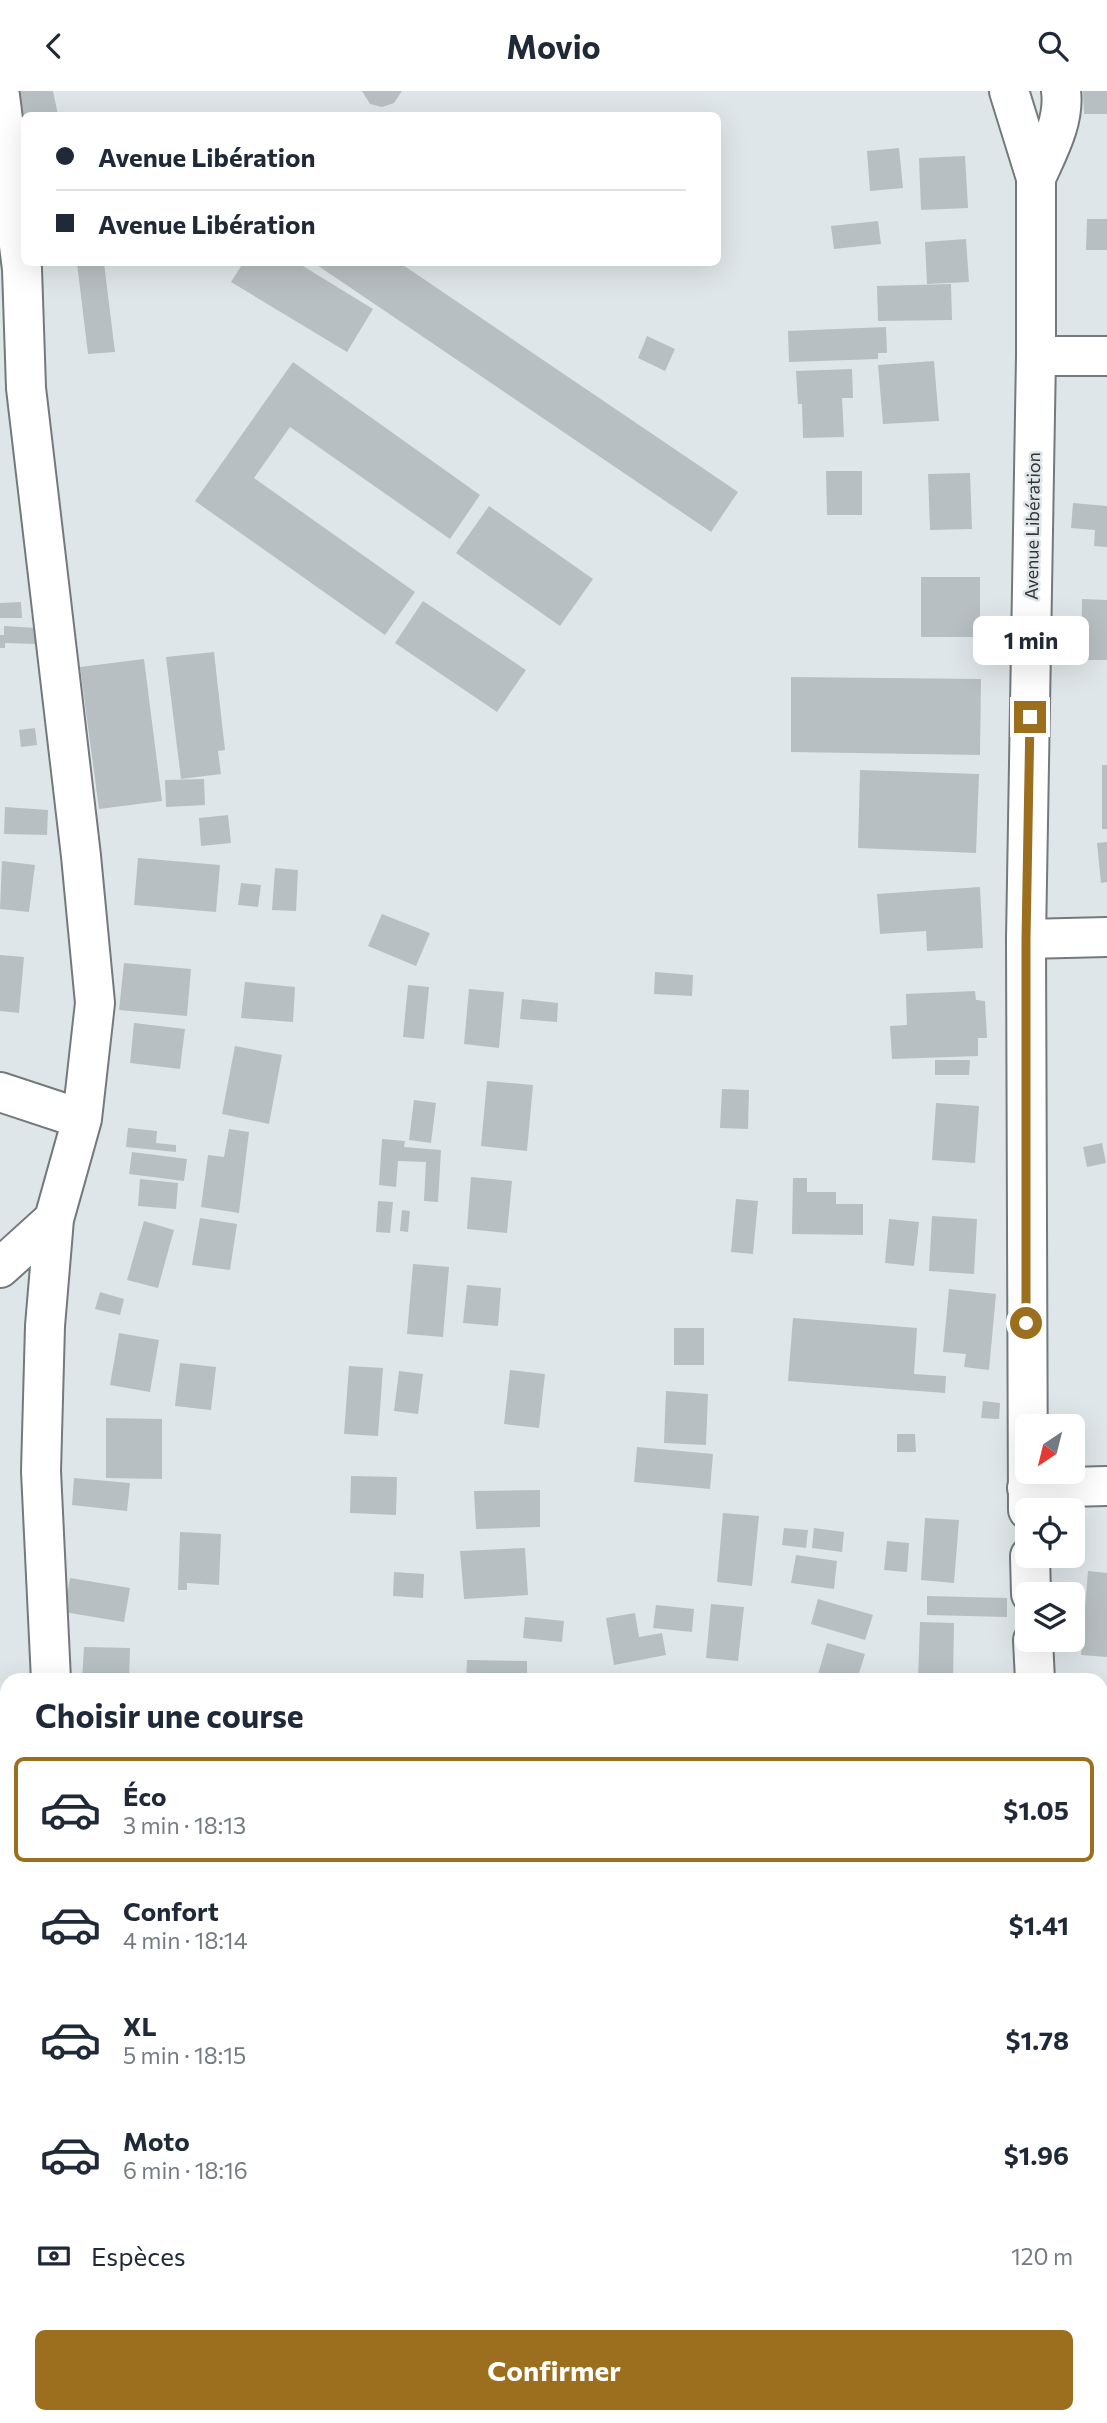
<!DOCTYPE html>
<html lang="fr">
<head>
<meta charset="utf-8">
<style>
  body { margin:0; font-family:Commissioner,sans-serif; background:#f2f2f3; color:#1f2937; height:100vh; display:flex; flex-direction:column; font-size:26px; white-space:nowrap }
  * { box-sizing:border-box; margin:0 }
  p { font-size:23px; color:#747a83 }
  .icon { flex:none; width:38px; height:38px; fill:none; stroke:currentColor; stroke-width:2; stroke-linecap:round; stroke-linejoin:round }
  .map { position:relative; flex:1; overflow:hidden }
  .drawer { position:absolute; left:0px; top:1582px; width:1108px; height:751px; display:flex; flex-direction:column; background:#fff; border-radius:21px 21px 0 0; box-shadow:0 7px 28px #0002 }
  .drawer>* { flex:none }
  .top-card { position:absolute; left:21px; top:21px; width:700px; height:154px; border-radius:10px; box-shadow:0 7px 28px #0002; display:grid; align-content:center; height:154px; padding:0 35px; background:#fff }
  .needle { width:46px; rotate:215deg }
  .fabs { position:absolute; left:1015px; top:1323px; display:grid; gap:14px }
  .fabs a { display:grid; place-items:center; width:70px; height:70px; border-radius:10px; background:#fff; box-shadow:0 7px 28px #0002; font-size:35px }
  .end { position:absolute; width:32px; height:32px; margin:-16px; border:9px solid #9c6f1f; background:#fff; box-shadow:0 0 0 4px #fff }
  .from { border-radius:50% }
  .bubble { position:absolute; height:49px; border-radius:10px; background:#fff; box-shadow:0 7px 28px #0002; font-size:23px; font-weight:700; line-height:49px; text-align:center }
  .top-card b { display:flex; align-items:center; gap:24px; height:66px; font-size:26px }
  .top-card b+b { border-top:2px solid #e0e1e3 }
  .top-card i { width:18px; height:18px; background:#1f2937 }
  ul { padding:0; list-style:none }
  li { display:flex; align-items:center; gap:21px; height:105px; margin:0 14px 10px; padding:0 21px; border:4px solid transparent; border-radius:10px }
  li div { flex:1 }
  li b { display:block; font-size:26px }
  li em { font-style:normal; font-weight:700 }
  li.current { border-color:#9c6f1f }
  li>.icon { width:63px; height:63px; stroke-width:1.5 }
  h2 { padding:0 35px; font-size:32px; line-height:84px }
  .pay { display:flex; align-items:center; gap:18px; height:77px; padding:0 35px; font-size:26px }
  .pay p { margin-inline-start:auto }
  .action { display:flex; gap:14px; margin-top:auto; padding:14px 35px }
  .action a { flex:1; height:80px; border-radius:10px; background:#9c6f1f; color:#fff; font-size:28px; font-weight:700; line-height:80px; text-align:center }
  header { display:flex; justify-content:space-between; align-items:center; height:91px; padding:0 35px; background:#fff; font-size:32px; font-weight:700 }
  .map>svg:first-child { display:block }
  .building { fill:#b8bfc2 }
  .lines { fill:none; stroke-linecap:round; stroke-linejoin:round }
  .minor-casing { stroke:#73797c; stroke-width:42 }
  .tertiary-casing { stroke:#73797c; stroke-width:42 }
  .minor { stroke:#fff; stroke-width:38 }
  .tertiary { stroke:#fff; stroke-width:38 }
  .route { stroke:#9c6f1f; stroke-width:9 }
  .labels { text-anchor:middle; stroke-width:5; stroke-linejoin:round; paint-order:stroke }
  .street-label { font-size:18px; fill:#313435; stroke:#dfe6e9 }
</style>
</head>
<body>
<header><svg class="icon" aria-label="back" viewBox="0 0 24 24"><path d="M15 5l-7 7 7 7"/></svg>Movio<svg class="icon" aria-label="search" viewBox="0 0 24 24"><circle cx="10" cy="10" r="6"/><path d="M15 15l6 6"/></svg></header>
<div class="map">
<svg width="1107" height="2332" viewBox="0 0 1107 2332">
  <rect width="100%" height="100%" fill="#dfe6e9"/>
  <path class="building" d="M18,0H53L58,24H24L23,31Z
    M362,0H402L394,12L382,16L370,13Z
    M1083,0H1107V23H1084Z
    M899,57L903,97L870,100L867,60Z
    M965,65L968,117L921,119L919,67Z
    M1087,128H1107V159H1086Z
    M878,130L881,153L834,158L831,135Z
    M966,148L969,191L927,193L925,151Z
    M77,172H104L115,261L88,263Z
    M243,172H298L373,218L347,261L231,191Z
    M314,172H400L738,401L711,441Z
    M951,193L952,229L878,230L877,195Z
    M886,236L887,262H878V268L789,271L788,240Z
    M647,245L675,258L665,280L638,267Z
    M934,270L939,330L883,333L878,274Z
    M293,271L480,404L450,448L290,336L254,387L415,501L385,544L195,410Z
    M852,278L853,307H842L844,346L803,347L802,313H798L796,280Z
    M826,380H862V424H827Z
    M970,382L972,438L930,439L928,383Z
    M1073,412L1107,415V456L1094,455L1095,439L1071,437Z
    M489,415L593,488L560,535L456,462Z
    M921,486H980V546H921Z
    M1082,508L1107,509V569H1081Z
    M423,510L526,579L497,621L395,552Z
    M21,511L22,527H0V512Z
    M4,535L37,537L36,553L5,552V557H0V544H4Z
    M214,561L225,659L218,660L221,683L181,688L166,566Z
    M144,568L162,710L99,718L80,576Z
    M791,586L981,588L980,664L791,661Z
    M35,637L37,654L21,656L19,639Z
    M1102,674H1107V738H1102Z
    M860,679L979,683L976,762L858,757Z
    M204,688L205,714L166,716L165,689Z
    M5,716L48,719L47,744L4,743Z
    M228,724L231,752L201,755L199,727Z
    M1107,751V791L1101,792L1097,752Z
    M138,767L220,774L216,821L134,814Z
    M2,770L35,774L29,821L0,818Z
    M275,777L298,779L296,820L272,819Z
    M241,792L261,794L258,816L238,814Z
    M980,796L983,857L927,860L926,840L880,843L877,803Z
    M382,823L430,842L416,875L368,855Z
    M0,864L24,866L19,922L0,920Z
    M124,872L191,878L187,925L119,919Z
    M655,881L693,884L692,905L654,903Z
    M245,891L295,896L293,931L241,927Z
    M408,894L429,896L424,948L403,946Z
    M469,898L504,901L499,957L464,953Z
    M975,900L976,909L985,910L987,947H978V965L892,968L890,935L907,934L906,903Z
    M522,908L558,912L557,931L520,928Z
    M134,932L185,938L180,978L130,972Z
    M235,955L282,964L269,1033L222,1023Z
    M935,969H970L969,984H935Z
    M487,990L533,994L527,1060L481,1055Z
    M722,998L749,999L748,1038L720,1037Z
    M414,1009L436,1012L431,1052L409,1049Z
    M936,1012L979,1015L975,1072L932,1069Z
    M128,1037L157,1040L156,1052L176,1054V1061L126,1056Z
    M229,1038L249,1041L239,1122L201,1116L208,1064L224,1066Z
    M382,1048L405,1050L404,1056L441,1059L438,1111L424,1110L426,1071L398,1070L396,1096L379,1094Z
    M1102,1052L1106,1072L1087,1076L1083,1056Z
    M132,1061L187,1068L184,1090L129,1083Z
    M471,1086L512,1090L507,1142L467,1138Z
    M793,1087H807V1101H836V1113H863V1144L792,1143Z
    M140,1088L178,1092L176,1118L138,1115Z
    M736,1108L758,1110L753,1163L731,1161Z
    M378,1110L393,1111L390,1142L376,1141Z
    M402,1119L410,1120L408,1141L400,1140Z
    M932,1125L977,1128L974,1183L929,1180Z
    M200,1127L237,1133L230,1179L192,1174Z
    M889,1128L919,1131L914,1175L885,1172Z
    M144,1130L174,1139L158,1197L127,1189Z
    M413,1173L449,1176L443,1246L407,1243Z
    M467,1194L501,1197L498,1235L463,1232Z
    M949,1198L996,1203L989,1279L964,1276L966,1263L943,1261Z
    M100,1201L124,1208L120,1224L95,1218Z
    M793,1227L917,1237L914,1283L946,1285L945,1302L788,1290Z
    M674,1237H704V1274H674Z
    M119,1242L159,1249L150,1301L110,1294Z
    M180,1272L216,1276L211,1319L175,1315Z
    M349,1275L383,1277L378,1345L344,1343Z
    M510,1279L545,1283L539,1337L504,1333Z
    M399,1280L423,1283L418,1323L394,1320Z
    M666,1300L708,1303L706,1354L664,1352Z
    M983,1310L1000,1312L999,1328L981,1327Z
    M106,1327L162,1328V1388L106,1387Z
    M897,1343H915L916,1361H897Z
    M637,1356L713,1363L710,1398L634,1391Z
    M351,1385L397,1386L396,1424L350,1422Z
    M74,1387L130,1392L127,1420L72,1414Z
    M540,1399V1436L476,1438L474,1400Z
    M723,1422L759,1425L752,1495L717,1491Z
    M925,1427L959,1429L954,1492L921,1489Z
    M784,1437L808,1439L806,1457L782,1454Z
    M814,1437L844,1441L842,1461L812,1457Z
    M180,1441L221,1443L219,1494L187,1492V1499H178Z
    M887,1450L909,1452L907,1481L884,1479Z
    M525,1457L528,1504L464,1508L460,1460Z
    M796,1464L837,1470L834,1498L791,1492Z
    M1088,1480L1107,1482V1566L1081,1564Z
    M394,1481L424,1483L423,1507L393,1505Z
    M70,1487L130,1497L124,1531L64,1521Z
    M927,1505L1007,1507V1526L927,1524Z
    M818,1508L873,1524L865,1549L811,1533Z
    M711,1513L744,1516L738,1570L706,1567Z
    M656,1514L694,1518L692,1541L653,1537Z
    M635,1522L639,1546L662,1542L666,1564L614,1574L606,1527Z
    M525,1526L564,1530L562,1551L523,1547Z
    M920,1531L954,1532L953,1589L918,1588Z
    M827,1552L865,1563L857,1589H826L817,1587Z
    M84,1556L130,1557L129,1589H82Z
    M467,1569L527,1570V1589H466Z
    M1105,1987H1107V2013H1104Z
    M0,2058H7V2087L0,2088Z
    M1101,2115H1107V2140H1101Z
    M0,2183L7,2184L6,2200L0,2199Z
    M155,2326H205L204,2332L154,2329Z
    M682,2326H723L724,2332H683Z
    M871,2326H901V2332H871Z
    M909,2326H948L947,2332H908Z"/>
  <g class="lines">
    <g class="minor-casing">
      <path id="minor" d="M0,5L22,178L26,297L81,765L95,912L82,1028L54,1128L45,1235L41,1380L51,1589
        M1036,87C1048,60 1065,30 1061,0
        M1036,265H1107
        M1026,848L1107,846
        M0,1001L82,1028
        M0,1177L54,1128
        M1027,1397L1107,1395
        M0,1702L7,1696
        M0,1759L7,1761
        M91,2332L92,2326"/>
    </g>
    <g class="tertiary-casing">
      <path id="tertiary" d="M1009,0L1036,87V265L1026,848L1028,1419
        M1030,1465L1031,1503
        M1033,1549L1035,1589
        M1101,1941H1107
        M1035,2332V2326"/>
    </g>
    <use href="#minor" class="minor"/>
    <use href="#tertiary" class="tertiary"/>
  </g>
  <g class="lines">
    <path class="route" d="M1026,1232V848L1030,626"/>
  </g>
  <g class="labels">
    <g class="street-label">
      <text transform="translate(1033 435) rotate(-89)" y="6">Avenue Libération</text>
    </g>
  </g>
</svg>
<div class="fabs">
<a><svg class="needle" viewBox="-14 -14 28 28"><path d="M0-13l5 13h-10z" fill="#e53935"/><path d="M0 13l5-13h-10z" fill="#747a83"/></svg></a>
<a><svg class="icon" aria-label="locate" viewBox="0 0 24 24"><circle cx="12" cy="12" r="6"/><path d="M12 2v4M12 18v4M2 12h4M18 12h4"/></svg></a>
<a><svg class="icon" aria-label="layers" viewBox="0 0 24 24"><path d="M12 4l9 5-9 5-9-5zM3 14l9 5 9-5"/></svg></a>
</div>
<i class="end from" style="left:1026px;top:1232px"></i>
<i class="end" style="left:1030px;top:626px"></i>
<div class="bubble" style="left:973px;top:525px;width:116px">1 min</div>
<div class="top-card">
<b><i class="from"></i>Avenue Libération</b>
<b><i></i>Avenue Libération</b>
</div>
<section class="drawer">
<h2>Choisir une course</h2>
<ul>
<li class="current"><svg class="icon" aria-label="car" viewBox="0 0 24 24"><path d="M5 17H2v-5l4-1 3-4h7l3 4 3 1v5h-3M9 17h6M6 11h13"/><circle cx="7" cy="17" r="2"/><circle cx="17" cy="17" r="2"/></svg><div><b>Éco</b><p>3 min · 18:13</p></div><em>$1.05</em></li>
<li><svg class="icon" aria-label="car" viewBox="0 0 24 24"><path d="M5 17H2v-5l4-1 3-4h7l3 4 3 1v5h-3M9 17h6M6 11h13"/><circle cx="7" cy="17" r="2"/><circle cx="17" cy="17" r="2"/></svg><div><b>Confort</b><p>4 min · 18:14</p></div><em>$1.41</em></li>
<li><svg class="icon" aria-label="car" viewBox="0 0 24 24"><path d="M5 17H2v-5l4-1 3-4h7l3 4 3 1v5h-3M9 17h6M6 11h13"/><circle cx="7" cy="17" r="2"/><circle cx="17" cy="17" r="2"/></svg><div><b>XL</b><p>5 min · 18:15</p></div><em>$1.78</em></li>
<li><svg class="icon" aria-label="car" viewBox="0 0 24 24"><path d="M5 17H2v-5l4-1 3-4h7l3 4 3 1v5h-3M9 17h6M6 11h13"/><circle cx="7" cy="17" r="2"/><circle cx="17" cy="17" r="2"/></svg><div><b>Moto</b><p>6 min · 18:16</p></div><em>$1.96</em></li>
</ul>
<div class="pay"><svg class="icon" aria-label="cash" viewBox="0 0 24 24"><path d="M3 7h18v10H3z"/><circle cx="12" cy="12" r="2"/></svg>Espèces<p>120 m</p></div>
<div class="action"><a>Confirmer</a></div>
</section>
</div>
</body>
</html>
